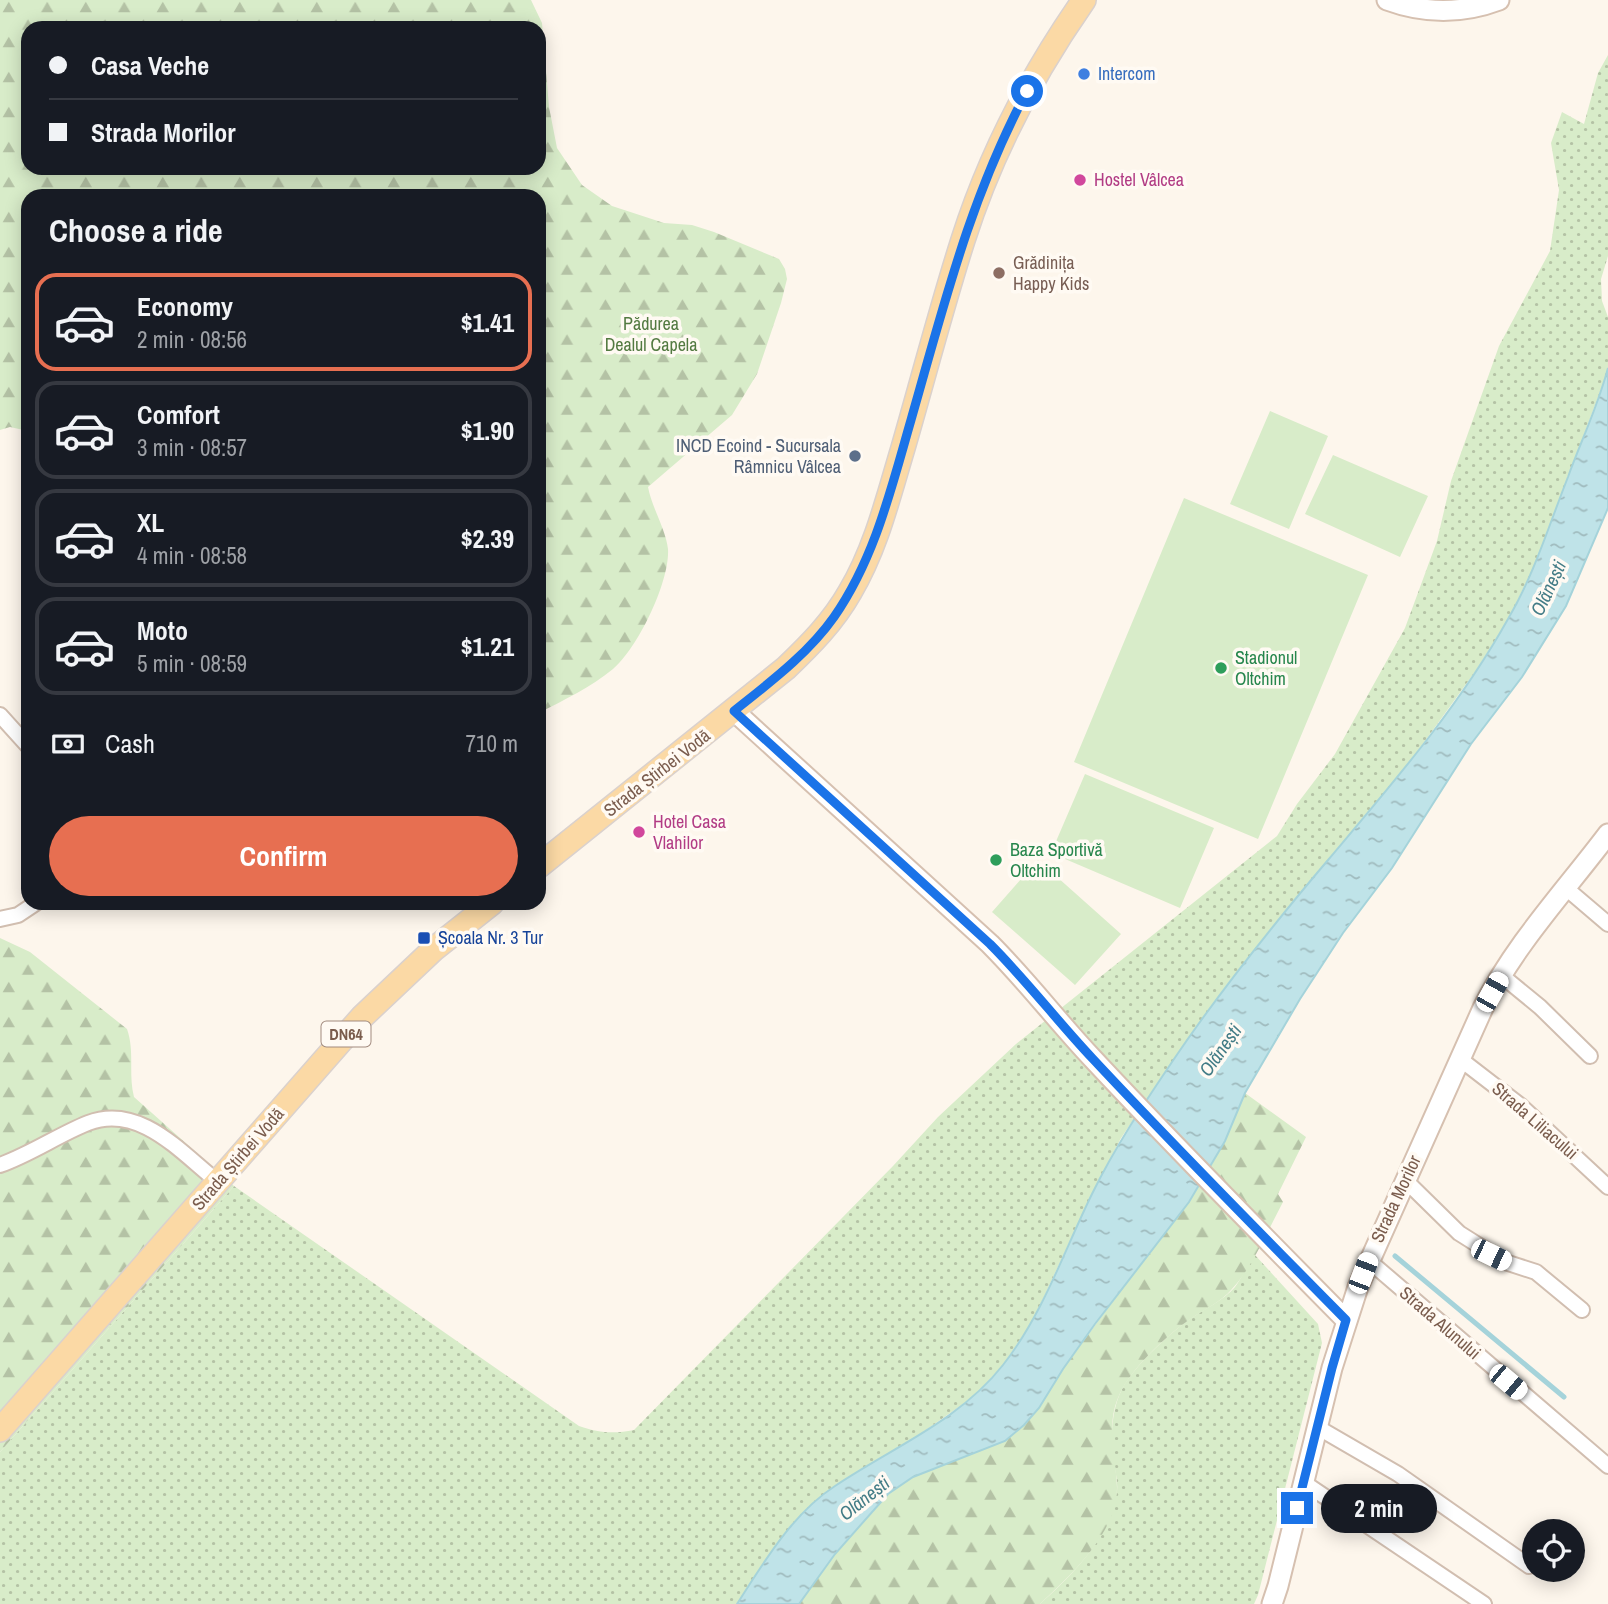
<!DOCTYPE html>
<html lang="en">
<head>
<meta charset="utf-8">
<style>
  body { margin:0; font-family:"Archivo Narrow",sans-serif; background:#20242c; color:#f1f3f6; height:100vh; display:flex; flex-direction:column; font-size:26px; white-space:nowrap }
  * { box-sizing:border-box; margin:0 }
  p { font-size:23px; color:#9ea1a6 }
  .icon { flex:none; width:38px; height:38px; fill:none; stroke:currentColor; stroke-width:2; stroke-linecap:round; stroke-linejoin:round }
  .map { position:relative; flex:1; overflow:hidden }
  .details { position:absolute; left:21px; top:189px; width:525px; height:721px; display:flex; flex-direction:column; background:#171b24; border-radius:21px; box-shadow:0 4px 18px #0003 }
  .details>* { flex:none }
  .hud { position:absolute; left:21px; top:21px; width:525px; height:154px; border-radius:21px; box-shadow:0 4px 18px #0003; display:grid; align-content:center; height:154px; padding:0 28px; background:#171b24 }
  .fabs { position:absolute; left:1522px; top:1519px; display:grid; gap:14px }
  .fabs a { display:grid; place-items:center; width:63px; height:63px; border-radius:50%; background:#171b24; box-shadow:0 4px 18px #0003; font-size:35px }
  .end { position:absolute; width:32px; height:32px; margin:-16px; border:9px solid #1a73e8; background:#fff; box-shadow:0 0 0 4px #fff }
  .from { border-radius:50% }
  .bubble { position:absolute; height:49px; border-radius:24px; background:#171b24; box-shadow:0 4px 18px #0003; font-size:23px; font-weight:700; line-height:49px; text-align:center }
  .car { position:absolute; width:21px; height:42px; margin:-21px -10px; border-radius:9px; box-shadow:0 0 5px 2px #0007; background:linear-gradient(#fff 24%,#345 0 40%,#fff 0 76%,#345 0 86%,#fff 0) }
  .hud b { display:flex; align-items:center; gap:24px; height:66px; font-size:26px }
  .hud b+b { border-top:2px solid #363941 }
  .hud i { width:18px; height:18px; background:#f1f3f6 }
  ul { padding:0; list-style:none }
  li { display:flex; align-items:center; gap:21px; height:98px; margin:0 14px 10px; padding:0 14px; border:4px solid #363941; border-radius:21px }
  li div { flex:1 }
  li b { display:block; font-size:26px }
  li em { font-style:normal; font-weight:700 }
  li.current { border-color:#e76f51 }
  li>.icon { width:63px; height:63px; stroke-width:1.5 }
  h2 { padding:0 28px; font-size:32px; line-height:84px }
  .pay { display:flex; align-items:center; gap:18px; height:77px; padding:0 28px; font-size:26px }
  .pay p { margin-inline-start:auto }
  .action { display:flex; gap:14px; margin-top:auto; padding:14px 28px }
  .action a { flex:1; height:80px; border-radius:42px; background:#e76f51; color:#fff; font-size:28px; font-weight:700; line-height:80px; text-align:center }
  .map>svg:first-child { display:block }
  .grass { fill:url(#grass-dots) }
  .forest { fill:url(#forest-firs); fill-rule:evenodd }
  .pitch { fill:#d8ecc9 }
  .water { fill:url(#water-ripples); stroke:#a5d3da; stroke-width:2 }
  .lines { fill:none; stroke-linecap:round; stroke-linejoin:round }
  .stream { stroke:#a5d3da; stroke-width:5 }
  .street-casing { stroke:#d1beb0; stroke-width:18 }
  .secondary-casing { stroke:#d6c0b0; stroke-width:23 }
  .primary-casing { stroke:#dad1cd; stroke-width:26 }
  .street { stroke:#fff; stroke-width:14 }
  .secondary { stroke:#fff; stroke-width:19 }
  .primary { stroke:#fbd9a5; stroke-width:23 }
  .route { stroke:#1a73e8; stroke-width:9 }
  .shop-dot { fill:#3f7fe0; stroke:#fffaf3; stroke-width:2.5 }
  .hotel-dot { fill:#d1479c; stroke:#fffaf3; stroke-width:2.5 }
  .education-dot { fill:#8d6e63; stroke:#fffaf3; stroke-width:2.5 }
  .service-dot { fill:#5c6f8a; stroke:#fffaf3; stroke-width:2.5 }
  .leisure-dot { fill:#2e9e5b; stroke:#fffaf3; stroke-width:2.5 }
  .transit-dot { fill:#1a4fb4; stroke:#fffaf3; stroke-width:2.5 }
  .labels { text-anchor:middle; stroke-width:7; stroke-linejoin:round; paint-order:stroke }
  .shield { fill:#fffaf3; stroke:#a28b7f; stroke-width:2 }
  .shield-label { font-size:16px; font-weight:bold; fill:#7a5c4d }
  .shop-label { font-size:18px; fill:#366cbe; stroke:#fffaf3; text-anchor:start }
  .hotel-label { font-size:18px; fill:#b23c85; stroke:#fffaf3; text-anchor:start }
  .education-label { font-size:18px; fill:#785e54; stroke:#fffaf3; text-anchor:start }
  .park-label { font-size:18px; fill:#537a41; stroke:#fffaf3 }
  .service-label { font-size:18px; fill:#4e5e75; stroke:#fffaf3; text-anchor:end }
  .leisure-label { font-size:18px; fill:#27864d; stroke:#fffaf3; text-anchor:start }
  .street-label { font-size:18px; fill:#7a5c4d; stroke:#fffaf3 }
  .transit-label { font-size:18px; fill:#164399; stroke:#fffaf3; text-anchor:start }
  .water-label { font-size:19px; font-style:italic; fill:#437c86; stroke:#fffaf3 }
</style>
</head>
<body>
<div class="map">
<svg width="1608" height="1604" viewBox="0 0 1608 1604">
  <defs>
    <pattern id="grass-dots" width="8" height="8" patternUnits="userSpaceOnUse" patternTransform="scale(1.75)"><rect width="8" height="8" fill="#d8ecc9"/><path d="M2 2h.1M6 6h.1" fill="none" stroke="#b4c2a5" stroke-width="1.8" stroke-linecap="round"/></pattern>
    <pattern id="forest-firs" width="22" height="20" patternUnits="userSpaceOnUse" patternTransform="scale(1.75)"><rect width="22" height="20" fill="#d8ecc9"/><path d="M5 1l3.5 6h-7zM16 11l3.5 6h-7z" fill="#b4c2a5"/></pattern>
    <pattern id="water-ripples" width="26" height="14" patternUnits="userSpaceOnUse" patternTransform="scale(1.75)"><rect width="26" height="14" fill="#bfe3e8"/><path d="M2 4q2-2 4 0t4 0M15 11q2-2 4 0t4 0" fill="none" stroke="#a0bbbe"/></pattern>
  </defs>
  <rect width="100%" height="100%" fill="#fdf6ec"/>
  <path class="grass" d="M1608,55V256L1601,279L1602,301L1608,317V368L1604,381L1538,558L1509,618L1477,669L1404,770L1324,865L1226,986L1175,1058L1121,1138L1092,1194L1033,1320L1003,1365L973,1397L793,1523L766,1559L737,1604H0V1452L234,1186L579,1426C599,1433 614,1434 634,1430L893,1166L938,1117L1016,1044L1277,836L1297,804L1335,754L1405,628L1437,541L1451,481L1499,346L1550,251L1559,190L1551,143L1562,112L1584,124L1598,73Z
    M1255,1255L1318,1324L1322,1343L1258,1595L1254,1604H1040C1074,1573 1109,1539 1117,1491C1118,1481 1115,1469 1113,1459C1110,1434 1112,1403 1126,1382C1142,1359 1166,1337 1187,1321C1202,1310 1223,1301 1235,1287C1242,1277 1248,1265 1255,1255Z"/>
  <path class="forest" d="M0,0H531L542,23L549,107L557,148L582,185L612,206L664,223L692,225L714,232L779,259L785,269L787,279L781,303L757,374L732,415L648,487C652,508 666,530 668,549C670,581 638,648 613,669C591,687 564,700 539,713V196H28V431L10,427L0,430ZM539,28V168H28V28Z
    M0,938L30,952L127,1029C135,1052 128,1074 134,1097L234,1186L0,1452Z
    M1245,1093L1306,1137L1278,1194L1283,1202C1269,1228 1252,1268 1232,1289C1221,1302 1203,1310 1189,1320C1165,1337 1129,1370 1118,1398C1106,1427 1116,1457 1117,1487C1118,1532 1070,1576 1040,1604H799L835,1554L887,1494L913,1477L1005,1441L1024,1425L1039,1408L1063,1369L1138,1267L1225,1141Z"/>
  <path class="pitch" d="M1270,411L1328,436L1289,529L1230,504Z
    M1333,455L1428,496L1400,557L1305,514Z
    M1184,498L1368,575L1258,839L1074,762Z
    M1085,774L1214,828L1180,908L1051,853Z
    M1038,860L1121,934L1075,985L992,912Z"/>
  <path class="water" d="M1608,368V508L1566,606L1522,677L1471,744L1392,868L1343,933L1300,999L1245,1093L1225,1141L1189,1202L1095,1324L1063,1369L1039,1408L1024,1425L1005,1441L913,1477L888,1494L835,1554L799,1604H737C764,1562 792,1514 835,1486C893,1447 959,1421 1003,1365C1043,1314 1064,1251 1092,1194C1115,1147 1143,1105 1172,1062C1219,992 1273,925 1328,860C1392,784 1459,707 1508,619C1534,575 1549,525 1568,477C1581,441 1598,406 1608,368Z"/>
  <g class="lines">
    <path class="stream" d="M1395,1256L1564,1397"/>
    <g class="street-casing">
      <path id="street" d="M0,715L28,746
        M1567,889L1608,924
        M0,919L18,915L36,903
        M1501,975L1540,1007L1590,1056
        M1460,1059L1521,1106L1608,1187
        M0,1165C31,1154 58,1135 88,1123C140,1103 181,1153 218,1182
        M1405,1180L1459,1233L1505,1262L1536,1272L1582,1310
        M1368,1260L1608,1466
        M1317,1427L1398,1474L1529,1566
        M1303,1482L1484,1604"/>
    </g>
    <g class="secondary-casing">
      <path id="secondary" d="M1387,0C1425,14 1462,14 1499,0
        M734,711L990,944C1027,981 1058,1022 1093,1059C1176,1148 1261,1234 1346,1320
        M1272,1604L1278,1586L1332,1368L1358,1287L1483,1008C1515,944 1565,891 1608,834"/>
    </g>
    <g class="primary-casing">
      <path id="primary" d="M539,866L786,668C810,645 833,622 850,592C876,548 888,498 903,448C923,379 941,309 963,240C990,155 1033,73 1084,0
        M0,1430L362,1017L434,949L492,903"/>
    </g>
    <use href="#street" class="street"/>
    <use href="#secondary" class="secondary"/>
    <use href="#primary" class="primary"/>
  </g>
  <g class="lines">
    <path class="route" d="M1027,91C970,198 944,305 911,420C891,489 875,558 834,617C808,654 769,683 734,711L990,944C1027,981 1058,1022 1093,1059C1176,1148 1261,1234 1346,1320L1332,1368L1297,1508"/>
  </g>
  <circle class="shop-dot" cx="1084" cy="74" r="7"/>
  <g class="hotel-dot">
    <circle cx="1080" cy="180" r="7"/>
    <circle cx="639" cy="832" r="7"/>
  </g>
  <circle class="education-dot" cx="999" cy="273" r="7"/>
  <circle class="service-dot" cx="855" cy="456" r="7"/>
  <g class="leisure-dot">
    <circle cx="1221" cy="668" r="7"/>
    <circle cx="996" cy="860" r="7"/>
  </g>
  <rect class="transit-dot" x="417" y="931" width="14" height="14" rx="3.5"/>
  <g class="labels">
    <rect class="shield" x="321.5" y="1021.5" width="49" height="25" rx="5"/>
    <g class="shield-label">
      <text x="346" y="1040">DN64</text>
    </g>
    <g class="shop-label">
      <text x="1098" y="80">Intercom</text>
    </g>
    <g class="hotel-label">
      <text x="1094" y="186">Hostel Vâlcea</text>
      <text x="653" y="828">Hotel Casa<tspan x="653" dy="21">Vlahilor</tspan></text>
    </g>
    <g class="education-label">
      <text x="1013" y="269">Grădinița<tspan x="1013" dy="21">Happy Kids</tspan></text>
    </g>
    <g class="park-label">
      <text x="651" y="330">Pădurea<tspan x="651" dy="21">Dealul Capela</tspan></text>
    </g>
    <g class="service-label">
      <text x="841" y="452">INCD Ecoind - Sucursala<tspan x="841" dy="21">Râmnicu Vâlcea</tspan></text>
    </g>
    <g class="leisure-label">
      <text x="1235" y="664">Stadionul<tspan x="1235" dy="21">Oltchim</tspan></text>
      <text x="1010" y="856">Baza Sportivă<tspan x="1010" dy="21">Oltchim</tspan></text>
    </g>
    <g class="street-label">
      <text transform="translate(657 773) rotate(-38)" y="6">Strada Știrbei Vodă</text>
      <text transform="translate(1535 1121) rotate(41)" y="6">Strada Liliacului</text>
      <text transform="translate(238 1159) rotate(-49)" y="6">Strada Știrbei Vodă</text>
      <text transform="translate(1396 1199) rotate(-65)" y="6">Strada Morilor</text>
      <text transform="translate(1440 1323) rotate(41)" y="6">Strada Alunului</text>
    </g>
    <g class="transit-label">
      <text x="438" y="944">Școala Nr. 3 Tur</text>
    </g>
    <g class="water-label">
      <text transform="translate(1548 588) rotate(-65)" y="7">Olănești</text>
      <text transform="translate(1220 1050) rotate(-55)" y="7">Olănești</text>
      <text transform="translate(864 1498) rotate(-38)" y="7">Olănești</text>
    </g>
  </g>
</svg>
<div class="fabs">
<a><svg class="icon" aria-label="locate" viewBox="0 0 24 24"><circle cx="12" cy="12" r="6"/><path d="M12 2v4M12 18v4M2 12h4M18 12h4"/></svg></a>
</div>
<i class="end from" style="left:1027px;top:91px"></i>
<i class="end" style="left:1297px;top:1508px"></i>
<div class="bubble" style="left:1321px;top:1484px;width:116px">2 min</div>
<i class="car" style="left:1492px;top:992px;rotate:29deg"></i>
<i class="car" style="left:1491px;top:1255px;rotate:116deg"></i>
<i class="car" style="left:1363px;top:1273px;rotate:21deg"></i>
<i class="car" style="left:1508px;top:1382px;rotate:130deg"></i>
<div class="hud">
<b><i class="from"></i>Casa Veche</b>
<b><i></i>Strada Morilor</b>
</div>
<section class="details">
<h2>Choose a ride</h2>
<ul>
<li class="current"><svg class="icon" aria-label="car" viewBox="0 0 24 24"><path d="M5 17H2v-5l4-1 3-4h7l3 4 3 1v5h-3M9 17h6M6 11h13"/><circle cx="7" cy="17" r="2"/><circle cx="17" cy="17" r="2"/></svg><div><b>Economy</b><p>2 min · 08:56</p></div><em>$1.41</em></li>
<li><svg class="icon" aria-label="car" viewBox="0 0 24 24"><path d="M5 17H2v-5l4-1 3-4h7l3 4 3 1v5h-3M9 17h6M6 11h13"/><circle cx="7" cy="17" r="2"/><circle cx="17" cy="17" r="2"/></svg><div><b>Comfort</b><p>3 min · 08:57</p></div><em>$1.90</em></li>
<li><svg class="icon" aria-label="car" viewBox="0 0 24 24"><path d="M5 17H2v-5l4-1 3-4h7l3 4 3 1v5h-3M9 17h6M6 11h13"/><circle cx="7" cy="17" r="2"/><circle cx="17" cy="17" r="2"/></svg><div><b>XL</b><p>4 min · 08:58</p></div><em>$2.39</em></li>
<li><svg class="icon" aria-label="car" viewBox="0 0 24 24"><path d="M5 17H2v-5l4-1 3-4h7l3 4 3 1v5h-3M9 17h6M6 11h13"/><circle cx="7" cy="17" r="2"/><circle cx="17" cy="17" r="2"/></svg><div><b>Moto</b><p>5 min · 08:59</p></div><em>$1.21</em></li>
</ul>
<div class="pay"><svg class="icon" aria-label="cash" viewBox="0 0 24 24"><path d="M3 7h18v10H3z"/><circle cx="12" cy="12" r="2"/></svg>Cash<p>710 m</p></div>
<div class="action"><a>Confirm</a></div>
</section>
</div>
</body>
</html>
